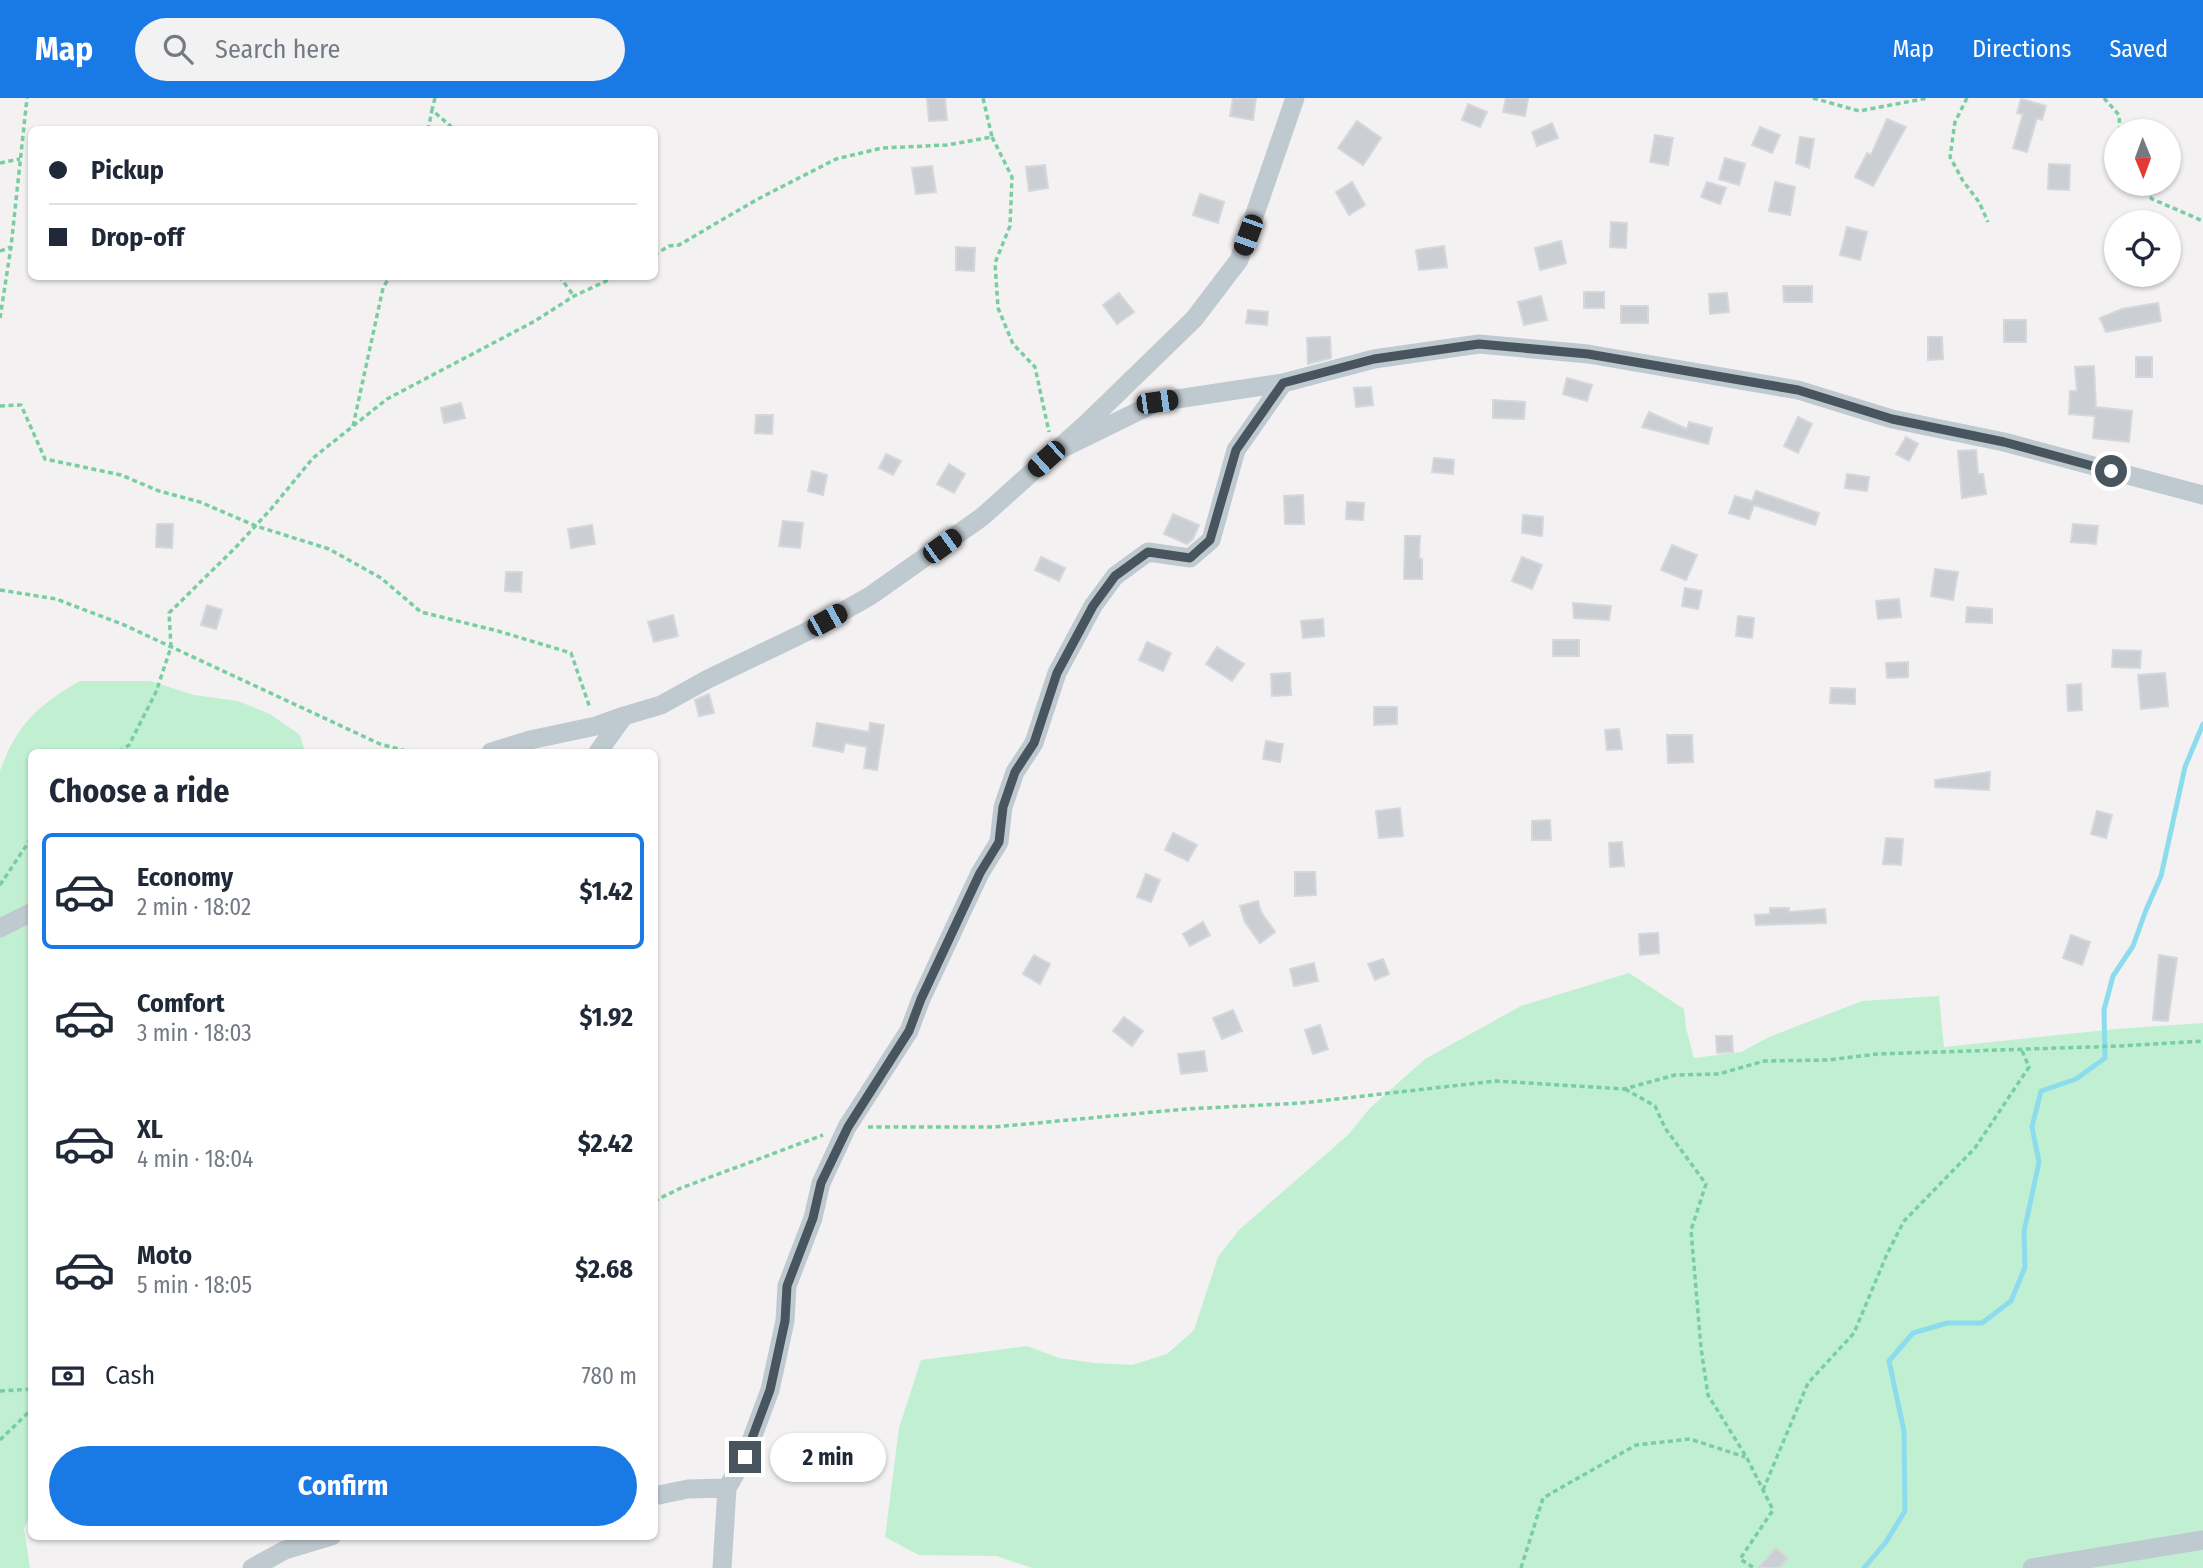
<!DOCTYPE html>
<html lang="en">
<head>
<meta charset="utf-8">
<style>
  body { margin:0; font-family:"Fira Sans Condensed",sans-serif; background:#f2f2f3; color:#1f2937; height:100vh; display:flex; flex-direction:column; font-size:26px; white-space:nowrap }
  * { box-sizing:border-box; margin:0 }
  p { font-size:23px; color:#747a83 }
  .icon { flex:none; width:38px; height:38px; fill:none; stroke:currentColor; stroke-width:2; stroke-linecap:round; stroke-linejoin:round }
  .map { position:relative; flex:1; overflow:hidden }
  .side { position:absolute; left:28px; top:651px; width:630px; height:791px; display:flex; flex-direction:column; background:#fff; border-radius:10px; box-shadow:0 2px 5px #0004 }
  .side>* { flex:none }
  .hud { position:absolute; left:28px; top:28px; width:630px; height:154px; border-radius:10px; box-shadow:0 2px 5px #0004; display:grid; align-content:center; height:154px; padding:0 21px; background:#fff }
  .needle { width:46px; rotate:179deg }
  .buttons { position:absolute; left:2104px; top:21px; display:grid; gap:14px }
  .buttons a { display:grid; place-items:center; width:77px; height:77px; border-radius:50%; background:#fff; box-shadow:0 2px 5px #0004; font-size:35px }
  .end { position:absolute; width:32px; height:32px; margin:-16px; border:9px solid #48555f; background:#fff; box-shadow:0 0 0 4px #fff }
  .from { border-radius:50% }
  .bubble { position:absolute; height:49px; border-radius:24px; background:#fff; box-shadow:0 2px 5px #0004; font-size:23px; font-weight:700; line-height:49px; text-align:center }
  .car { position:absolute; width:21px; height:42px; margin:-21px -10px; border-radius:9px; box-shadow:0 0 5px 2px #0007; background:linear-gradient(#222 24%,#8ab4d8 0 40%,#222 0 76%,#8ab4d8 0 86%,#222 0) }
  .hud b { display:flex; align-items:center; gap:24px; height:66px; font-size:26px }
  .hud b+b { border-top:2px solid #e0e1e3 }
  .hud i { width:18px; height:18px; background:#1f2937 }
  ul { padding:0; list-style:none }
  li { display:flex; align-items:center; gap:21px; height:116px; margin:0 14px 10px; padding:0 7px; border:4px solid transparent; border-radius:10px }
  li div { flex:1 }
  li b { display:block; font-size:26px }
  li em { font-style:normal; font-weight:700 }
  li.on { border-color:#1979e5 }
  li>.icon { width:63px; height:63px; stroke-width:1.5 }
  h2 { padding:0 21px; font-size:32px; line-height:84px }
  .pay { display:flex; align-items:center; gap:18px; height:77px; padding:0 21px; font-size:26px }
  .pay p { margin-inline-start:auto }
  .primary-button { display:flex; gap:14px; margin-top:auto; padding:14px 21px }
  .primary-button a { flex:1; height:80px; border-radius:42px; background:#1979e5; color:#fff; font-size:28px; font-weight:700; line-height:80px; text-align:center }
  header { display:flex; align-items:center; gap:42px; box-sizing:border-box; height:98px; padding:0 35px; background:#1979e5; color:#fff }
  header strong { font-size:33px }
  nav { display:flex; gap:38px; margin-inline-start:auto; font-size:24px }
  .search { width:490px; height:63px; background:#f2f2f3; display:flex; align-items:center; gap:18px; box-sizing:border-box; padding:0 24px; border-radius:38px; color:#747a83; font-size:26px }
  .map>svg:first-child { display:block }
  .green { fill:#c0f0d1 }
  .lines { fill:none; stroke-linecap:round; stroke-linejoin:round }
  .stream { stroke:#8ddced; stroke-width:5 }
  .building { fill:#cbced3; stroke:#d5d7dc; stroke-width:2 }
  .path { stroke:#78cea1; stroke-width:3.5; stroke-dasharray:5 3.5; stroke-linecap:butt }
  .minor { stroke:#bfc9d0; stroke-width:19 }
  .route { stroke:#48555f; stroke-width:9 }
</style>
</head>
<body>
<header>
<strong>Map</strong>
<div class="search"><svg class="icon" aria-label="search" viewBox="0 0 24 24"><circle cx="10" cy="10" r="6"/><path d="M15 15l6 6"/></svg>Search here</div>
<nav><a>Map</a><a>Directions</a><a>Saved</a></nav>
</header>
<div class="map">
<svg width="2203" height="1470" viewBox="0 0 2203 1470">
  <rect width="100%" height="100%" fill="#f3f1f1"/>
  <path class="green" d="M80,583H150L194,597L238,603L270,616L300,637L305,654H32V1413L24,1431L30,1470H0V673C17,626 38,607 80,583Z
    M1629,875L1684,911L1686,930L1694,960L1741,954L1769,939L1862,903L1939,898L1944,949L2116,931L2203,925V1470H1033L996,1458L919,1457L885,1439L899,1330L921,1262L1027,1248L1059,1260L1094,1265L1132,1267L1167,1256L1194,1232L1218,1159L1239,1132L1348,1037L1370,1010L1425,961L1521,908Z"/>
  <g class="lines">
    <path class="stream" d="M1864,1470L1886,1444L1905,1413L1904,1333L1889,1263L1913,1235L1947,1225H1982L2011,1203L2025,1169L2024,1134L2039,1064L2032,1029L2041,993L2076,981L2105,960L2104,912L2113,878L2133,848L2146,812L2161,778L2185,669L2203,626"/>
  </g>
  <path class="building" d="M927,0H945L947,22L929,23Z
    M1233,0H1256L1253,22L1230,18Z
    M1506,0H1528L1525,18L1503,14Z
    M2021,1L2046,8L2042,22L2037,20L2027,54L2013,50L2023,16L2017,15Z
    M1468,6L1487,14L1480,29L1462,22Z
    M1887,21L1906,29L1873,88L1855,79L1867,55L1871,57Z
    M1357,23L1381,40L1363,67L1338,50Z
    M1552,25L1558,40L1537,48L1532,34Z
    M1760,29L1780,37L1772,55L1752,47Z
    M1655,37L1673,40L1668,67L1650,64Z
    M1800,39L1814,41L1809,70L1796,65Z
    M1725,60L1745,66L1739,87L1719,81Z
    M2049,66L2070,67L2069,92L2048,91Z
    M1045,67L1048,90L1029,93L1026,69Z
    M932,68L936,94L916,96L912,70Z
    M1352,84L1365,107L1349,117L1336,94Z
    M1707,84L1726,90L1720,106L1701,99Z
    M1775,84L1795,89L1790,117L1769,113Z
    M1200,96L1224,104L1218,125L1193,117Z
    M1611,124L1627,125L1626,150L1610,149Z
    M1847,129L1867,134L1860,162L1840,157Z
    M1561,143L1566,165L1540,172L1535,150Z
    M1444,148L1447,169L1419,172L1416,152Z
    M956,149L975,150L974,173L956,172Z
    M1783,188H1812V204H1784Z
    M1584,194H1604V210H1584Z
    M1119,195L1134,214L1117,226L1103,207Z
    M1727,195L1729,214L1710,216L1709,196Z
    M1541,198L1547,222L1524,227L1518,204Z
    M2158,205L2161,223L2106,234L2100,220L2122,211Z
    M1621,208H1648V225H1621Z
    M1248,212L1268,214L1267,227L1246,225Z
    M2004,222H2026V244H2004Z
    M1330,239L1331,260L1308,266L1307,240Z
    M1928,239H1942L1943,261L1928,262Z
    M2136,259H2152V279H2136Z
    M2094,268L2096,312V309L2132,313L2129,344L2093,340L2095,318L2069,316L2070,293H2077L2075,269Z
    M1567,280L1592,287L1587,303L1563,296Z
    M1371,289L1373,307L1356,309L1354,290Z
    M1493,302L1525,304L1524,321L1493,320Z
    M461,305L465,320L444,325L441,310Z
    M1649,314L1687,331L1689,324L1712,330L1708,346L1642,329Z
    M756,317H773L772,336L755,335Z
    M1798,319L1812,326L1798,355L1784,348Z
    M1906,339L1918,346L1909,363L1896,356Z
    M1976,352L1978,376H1983L1986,396L1962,400L1958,353Z
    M886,356L901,363L893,377L879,370Z
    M1434,360L1454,362L1453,376L1432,374Z
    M949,366L965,376L954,395L937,386Z
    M812,373L827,377L823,397L808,393Z
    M1847,376L1869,379L1867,393L1845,390Z
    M1756,393L1819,415L1815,427L1754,407L1749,421L1729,415L1735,398L1752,403Z
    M1303,397L1304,426H1285L1284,398Z
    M1347,404L1364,405L1363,422L1346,421Z
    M1173,416L1199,427L1193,441L1187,446L1164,436Z
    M1523,417L1543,419L1542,438L1522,435Z
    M783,423L803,425L800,450L779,448Z
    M157,426H173L172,450L156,449Z
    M2073,426L2098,428L2096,446L2071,444Z
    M592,427L595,446L571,450L568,431Z
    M1405,438H1420L1419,460L1422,461V481H1404Z
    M1672,447L1697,457L1686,482L1661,472Z
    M1041,459L1065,470L1059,483L1035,472Z
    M1522,459L1542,467L1532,491L1512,483Z
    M1935,471L1958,474L1953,502L1931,498Z
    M506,474H522L521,494L505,493Z
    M1685,490L1702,493L1698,511L1682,508Z
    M1899,501L1901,519L1878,521L1876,503Z
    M1573,505L1611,508L1609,522L1574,520Z
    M207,507L222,512L216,531L201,527Z
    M1967,509L1992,511V525L1966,524Z
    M673,517L678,538L654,544L648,524Z
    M1738,518L1754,520L1752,540L1736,538Z
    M1323,521L1324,538L1303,540L1301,523Z
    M1553,542H1579V558H1553Z
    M1147,544L1171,555L1163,573L1139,562Z
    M1217,549L1244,566L1232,583L1206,566Z
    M2113,552L2141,553L2140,570L2112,569Z
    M1908,564V579L1887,580L1886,565Z
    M1290,575L1291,597L1272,598L1271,576Z
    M2165,575L2168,608L2141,611L2138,577Z
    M2081,586L2082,612L2068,613L2067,587Z
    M1831,590L1855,591V606L1830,605Z
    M709,596L714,615L699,618L695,602Z
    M1374,609H1397V626L1374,627Z
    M817,625L869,634L870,625L884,627L877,672L864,670L867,649L845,645L843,654L813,648Z
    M1619,631L1622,651L1607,652L1605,632Z
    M1667,637H1692L1693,664L1668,665Z
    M1266,643L1283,646L1280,664L1263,661Z
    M1990,674L1989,692L1935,689V682Z
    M1400,710L1403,738L1379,740L1376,713Z
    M2097,713L2112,717L2106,740L2091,736Z
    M1550,722L1551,742H1532V723Z
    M1173,735L1197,747L1188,763L1165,752Z
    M1886,740L1903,741L1901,767L1883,766Z
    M1622,744L1624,768L1610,769L1609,745Z
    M1295,774H1315L1316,797L1295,798Z
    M1146,776L1160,782L1151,804L1137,799Z
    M1258,803L1261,814L1275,834L1260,845L1245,824L1240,808Z
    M1770,810H1789V814L1825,811L1826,825L1756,827L1755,817L1770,816Z
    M1203,824L1210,837L1190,848L1183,836Z
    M1658,835L1659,855L1640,857L1639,836Z
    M2071,837L2090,844L2082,867L2063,860Z
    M1034,857L1050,866L1040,886L1023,876Z
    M2159,857L2177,860L2168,923L2153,922Z
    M1383,861L1389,876L1375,882L1368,866Z
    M1314,865L1318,883L1294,888L1290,871Z
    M1233,912L1242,933L1222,941L1213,920Z
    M1124,919L1143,933L1132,948L1113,933Z
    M1320,927L1328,951L1313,956L1305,932Z
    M1716,938H1732L1733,954L1717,955Z
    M1204,953L1207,973L1181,976L1178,956Z
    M1776,1450L1788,1460L1779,1470H1758Z"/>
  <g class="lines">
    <path class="path" d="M435,0L432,12L455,32
      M1813,0L1859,13L1928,0
      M1967,0L1955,24L1950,59L1963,83L1979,104L1988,124
      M2104,0L2119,17L2120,33
      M428,32L432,12
      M992,39L1012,79L1010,128L995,165L998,210L1013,246L1035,269L1049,334
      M0,65L20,61
      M2139,86L2152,101L2203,123
      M0,153L11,149
      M654,157L669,148L679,147L756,102L836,61L882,50L947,47L992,39L983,0
      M559,178L574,198
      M0,220L11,149L27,0
      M0,308L21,307L45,361L121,377L159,393L200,404L256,428L329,451L381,480L421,514L498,533L571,555L590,610
      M353,328L383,190L390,178
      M0,492L56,501L122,526L380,646L410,654
      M119,654L129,647L156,594L171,549L169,515L235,450L271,411L313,360L387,301L535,223L574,198L617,178
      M0,787L32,739
      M1625,991L1655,1008L1665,1030L1706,1086L1691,1132L1701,1250L1708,1297L1747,1360L1773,1412L1740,1461L1754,1470
      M868,1029H994L1186,1011L1302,1005L1496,983L1624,991L1675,977L1719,976L1764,963L1828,962L1877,956L2121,948L2203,943
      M654,1103L681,1090L823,1037
      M0,1293L32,1291
      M0,1342L32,1311
      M1763,1392L1808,1285L1854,1235L1887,1156L1904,1123L1975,1050L2029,969L2021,950
      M1521,1470L1543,1400L1636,1347L1690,1341L1745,1359"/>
    <path class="minor" d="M1053,355L1157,304L1283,285L1374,261L1479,246L1588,256L1798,292L1892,321L2004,344L2203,397
      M491,654L530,642L596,628L624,618
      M598,654L624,618L661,607L708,581L806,534L870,498L982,419L1087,325L1194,221L1239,162L1295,0
      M0,830L32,814
      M654,1398L688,1391L727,1390
      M252,1470L285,1452L332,1438
      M722,1470L727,1390L745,1359L770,1292L785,1223L787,1188L813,1120L821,1085L847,1029L909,933L921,901L980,775L999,744L1003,709L1015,674L1034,645L1057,575L1093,508L1115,478L1148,454L1190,460L1211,442L1236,352L1283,285
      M2032,1470L2203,1442"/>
  </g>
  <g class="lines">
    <path class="route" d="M745,1359L770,1292L785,1223L787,1188L813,1120L821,1085L848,1029L909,933L921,901L980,775L999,744L1003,709L1015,674L1034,645L1057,575L1093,508L1115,478L1148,454L1190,460L1210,442L1236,352L1283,285L1374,261L1479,246L1588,256L1798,292L1892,321L2004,344L2111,373"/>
  </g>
</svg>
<div class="buttons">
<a><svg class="needle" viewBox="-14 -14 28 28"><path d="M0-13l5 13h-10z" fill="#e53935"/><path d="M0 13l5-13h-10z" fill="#747a83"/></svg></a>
<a><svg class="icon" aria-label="locate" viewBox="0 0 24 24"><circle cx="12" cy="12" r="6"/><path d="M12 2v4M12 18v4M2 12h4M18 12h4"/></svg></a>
</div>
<i class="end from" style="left:2111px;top:373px"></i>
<i class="end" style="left:745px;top:1359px"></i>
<div class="bubble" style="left:770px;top:1335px;width:116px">2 min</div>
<i class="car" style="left:1248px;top:137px;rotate:200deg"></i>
<i class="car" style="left:1157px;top:304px;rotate:82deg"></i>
<i class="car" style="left:1046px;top:361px;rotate:228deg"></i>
<i class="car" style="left:942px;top:448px;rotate:54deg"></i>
<i class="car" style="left:827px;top:522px;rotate:61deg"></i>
<div class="hud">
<b><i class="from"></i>Pickup</b>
<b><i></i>Drop-off</b>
</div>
<section class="side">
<h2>Choose a ride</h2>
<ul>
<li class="on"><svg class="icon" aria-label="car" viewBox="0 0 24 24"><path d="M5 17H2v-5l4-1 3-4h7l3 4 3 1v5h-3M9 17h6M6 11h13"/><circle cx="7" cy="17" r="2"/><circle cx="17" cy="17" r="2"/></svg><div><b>Economy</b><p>2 min · 18:02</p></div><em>$1.42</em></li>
<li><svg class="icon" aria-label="car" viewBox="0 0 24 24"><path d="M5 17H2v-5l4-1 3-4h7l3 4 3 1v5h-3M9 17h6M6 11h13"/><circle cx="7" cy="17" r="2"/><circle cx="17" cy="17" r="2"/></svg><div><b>Comfort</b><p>3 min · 18:03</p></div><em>$1.92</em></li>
<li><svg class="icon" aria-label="car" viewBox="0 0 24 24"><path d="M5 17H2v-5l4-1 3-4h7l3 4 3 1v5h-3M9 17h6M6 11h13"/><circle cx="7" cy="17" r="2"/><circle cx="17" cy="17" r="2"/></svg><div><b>XL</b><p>4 min · 18:04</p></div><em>$2.42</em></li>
<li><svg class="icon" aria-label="car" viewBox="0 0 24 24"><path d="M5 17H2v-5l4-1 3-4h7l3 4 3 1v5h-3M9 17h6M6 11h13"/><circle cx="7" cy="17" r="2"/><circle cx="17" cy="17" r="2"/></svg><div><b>Moto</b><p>5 min · 18:05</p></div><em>$2.68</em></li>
</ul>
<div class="pay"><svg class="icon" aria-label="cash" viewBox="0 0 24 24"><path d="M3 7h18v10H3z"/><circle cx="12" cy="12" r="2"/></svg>Cash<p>780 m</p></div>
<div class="primary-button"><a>Confirm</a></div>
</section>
</div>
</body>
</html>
